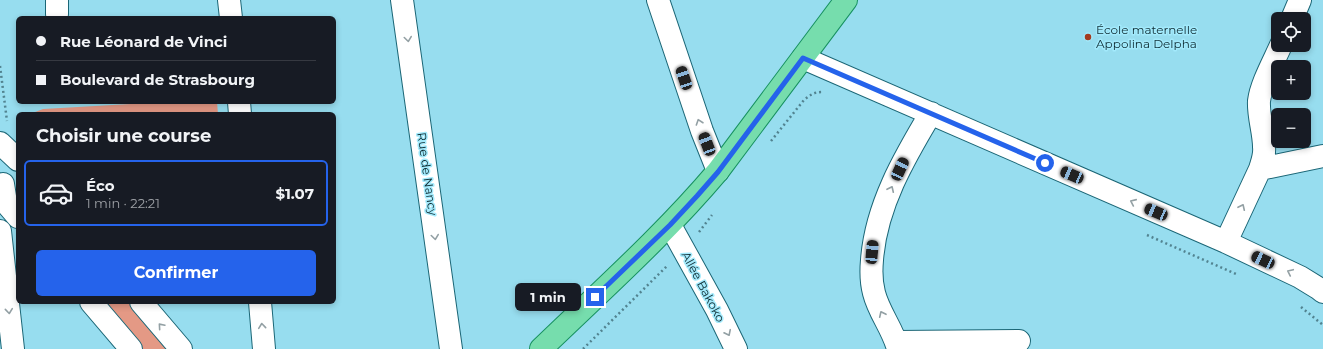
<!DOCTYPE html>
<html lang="fr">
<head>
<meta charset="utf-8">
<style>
  body { margin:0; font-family:Montserrat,sans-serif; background:#242831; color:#f1f3f6; height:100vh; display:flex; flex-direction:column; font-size:15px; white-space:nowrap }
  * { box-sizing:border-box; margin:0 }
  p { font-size:13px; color:#9ea1a6 }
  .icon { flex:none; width:22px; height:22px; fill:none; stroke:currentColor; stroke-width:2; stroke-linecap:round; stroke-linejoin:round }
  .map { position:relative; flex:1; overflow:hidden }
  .side { position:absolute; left:16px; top:112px; width:320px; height:192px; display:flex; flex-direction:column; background:#171b24; border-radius:6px; box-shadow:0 2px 6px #0003 }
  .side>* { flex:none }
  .guide { position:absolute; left:16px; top:16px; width:320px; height:88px; border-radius:6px; box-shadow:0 2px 6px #0003; display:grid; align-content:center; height:88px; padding:0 20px; background:#171b24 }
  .tools { position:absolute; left:1271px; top:12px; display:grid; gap:8px }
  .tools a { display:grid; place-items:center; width:40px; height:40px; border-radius:6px; background:#171b24; box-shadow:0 2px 6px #0003; font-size:20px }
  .end { position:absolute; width:18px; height:18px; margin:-9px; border:5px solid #2563eb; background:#fff; box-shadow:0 0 0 2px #fff }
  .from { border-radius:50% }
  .bubble { position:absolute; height:28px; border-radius:6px; background:#171b24; box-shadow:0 2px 6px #0003; font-size:13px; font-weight:700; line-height:28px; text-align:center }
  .car { position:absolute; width:12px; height:24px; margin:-12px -6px; border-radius:5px; box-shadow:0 0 3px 1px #0007; background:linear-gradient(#222 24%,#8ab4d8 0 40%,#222 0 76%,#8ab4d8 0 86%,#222 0) }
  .guide b { display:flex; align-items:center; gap:14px; height:38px; font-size:15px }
  .guide b+b { border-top:1px solid #363941 }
  .guide i { width:10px; height:10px; background:#f1f3f6 }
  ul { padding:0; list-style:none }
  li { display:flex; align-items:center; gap:12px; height:66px; margin:0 8px 6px; padding:0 12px; border:2px solid transparent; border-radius:6px }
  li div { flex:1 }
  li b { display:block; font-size:15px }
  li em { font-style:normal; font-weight:700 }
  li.active { border-color:#2563eb }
  li>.icon { width:36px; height:36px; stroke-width:1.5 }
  h2 { padding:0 20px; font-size:18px; line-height:48px }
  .primary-button { display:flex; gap:8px; margin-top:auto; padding:8px 20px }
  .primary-button a { flex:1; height:46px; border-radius:6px; background:#2563eb; color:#fff; font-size:16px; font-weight:700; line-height:46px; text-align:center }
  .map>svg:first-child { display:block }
  .green { fill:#e49985 }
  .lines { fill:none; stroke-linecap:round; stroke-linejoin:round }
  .minor-casing { stroke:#1b6676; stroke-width:24 }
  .major-casing { stroke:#179160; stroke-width:24 }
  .path { stroke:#528390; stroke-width:2.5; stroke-dasharray:2 3; stroke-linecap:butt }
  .minor { stroke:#fff; stroke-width:22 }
  .major { stroke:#76ddad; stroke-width:22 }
  .oneway { stroke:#93a0a4 }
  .route { stroke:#2563eb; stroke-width:5 }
  .poi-dot { fill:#a33b1f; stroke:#a3eafc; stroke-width:1.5 }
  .labels { text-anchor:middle; stroke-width:3; stroke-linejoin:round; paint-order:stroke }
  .poi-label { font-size:12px; fill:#0f2d34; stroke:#a3eafc; text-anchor:start }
  .street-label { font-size:12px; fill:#0f2d34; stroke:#a3eafc }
</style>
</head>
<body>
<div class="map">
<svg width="1323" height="349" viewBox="0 0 1323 349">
  <rect width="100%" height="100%" fill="#97ddef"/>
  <path class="green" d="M165,102H217L218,114H30L43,109Z
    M99,302H130L170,349H139Z"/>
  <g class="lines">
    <g class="minor-casing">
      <path id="minor" d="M57,0V14
        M229,0L231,18
        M402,0L451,349
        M658,0L702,131L718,171
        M1292,19L1300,0
        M803,58L1226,242L1300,277L1318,288L1323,292
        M239,102L240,114
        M0,143L18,160
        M1260,169L1323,156
        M3,184L6,203L18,217
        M670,225L717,310L736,349
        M0,231L13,349
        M1226,242L1260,169C1262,162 1265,155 1264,147C1264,132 1258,116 1259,101C1261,84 1274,61 1281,45
        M91,302L131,349
        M141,302L181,349
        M260,302L264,349
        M896,342L1019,341
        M898,349C893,329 879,313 874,293C871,282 871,271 872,260C876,206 904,158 931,113"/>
    </g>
    <g class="major-casing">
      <path id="major" d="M541,349C601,291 664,235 718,171L846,0"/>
    </g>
    <path class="path" d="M0,66L7,121
      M771,141L804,100C810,95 814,92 822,92
      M699,232L712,215
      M1147,235L1236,274
      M1301,307L1323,325
      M583,349L667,266"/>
    <use href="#minor" class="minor"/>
    <use href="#major" class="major"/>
  </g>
  <defs><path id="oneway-chevron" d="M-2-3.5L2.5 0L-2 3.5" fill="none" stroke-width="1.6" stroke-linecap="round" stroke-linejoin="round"/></defs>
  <g class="oneway">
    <use href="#oneway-chevron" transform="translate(408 39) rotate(82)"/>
    <use href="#oneway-chevron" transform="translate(699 122) rotate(-109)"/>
    <use href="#oneway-chevron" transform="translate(891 189) rotate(-65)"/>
    <use href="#oneway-chevron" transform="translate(1133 202) rotate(-156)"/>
    <use href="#oneway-chevron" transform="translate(1242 207) rotate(-65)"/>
    <use href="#oneway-chevron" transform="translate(435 237) rotate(82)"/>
    <use href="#oneway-chevron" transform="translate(1290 272) rotate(-155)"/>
    <use href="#oneway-chevron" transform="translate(9 311) rotate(84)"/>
    <use href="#oneway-chevron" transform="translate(882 314) rotate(-115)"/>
    <use href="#oneway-chevron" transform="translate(161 326) rotate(-131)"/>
    <use href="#oneway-chevron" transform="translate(262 326) rotate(-96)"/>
    <use href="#oneway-chevron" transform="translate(728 333) rotate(64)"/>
  </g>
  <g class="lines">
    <path class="route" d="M595,297L670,225L697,196L718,172L803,58L1045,163"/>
  </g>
  <circle class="poi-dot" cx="1088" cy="37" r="4"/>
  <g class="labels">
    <g class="poi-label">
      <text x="1096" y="34">École maternelle<tspan x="1096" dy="14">Appolina Delpha</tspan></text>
    </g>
    <g class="street-label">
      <text transform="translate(427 174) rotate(82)" y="4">Rue de Nancy</text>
      <text transform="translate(703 287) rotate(62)" y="4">Allée Bakoko</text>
    </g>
  </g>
</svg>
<div class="tools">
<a><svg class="icon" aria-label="locate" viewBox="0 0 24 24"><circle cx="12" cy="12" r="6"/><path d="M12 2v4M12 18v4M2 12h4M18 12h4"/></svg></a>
<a>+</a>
<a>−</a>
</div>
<i class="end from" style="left:1045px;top:163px"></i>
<i class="end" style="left:595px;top:297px"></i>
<div class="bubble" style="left:515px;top:283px;width:66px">1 min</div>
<i class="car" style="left:684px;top:78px;rotate:341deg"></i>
<i class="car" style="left:707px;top:144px;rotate:339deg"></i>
<i class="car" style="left:900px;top:169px;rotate:25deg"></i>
<i class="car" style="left:1072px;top:175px;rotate:293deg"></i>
<i class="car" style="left:1156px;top:212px;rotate:293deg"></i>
<i class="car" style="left:872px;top:252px;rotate:5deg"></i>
<i class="car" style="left:1263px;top:260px;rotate:295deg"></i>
<div class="guide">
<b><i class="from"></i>Rue Léonard de Vinci</b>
<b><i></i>Boulevard de Strasbourg</b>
</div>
<section class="side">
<h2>Choisir une course</h2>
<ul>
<li class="active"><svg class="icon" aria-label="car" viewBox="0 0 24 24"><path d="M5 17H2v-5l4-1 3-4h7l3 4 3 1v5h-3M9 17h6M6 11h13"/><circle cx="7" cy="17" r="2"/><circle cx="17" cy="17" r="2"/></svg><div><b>Éco</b><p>1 min · 22:21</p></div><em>$1.07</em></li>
</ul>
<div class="primary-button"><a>Confirmer</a></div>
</section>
</div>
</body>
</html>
